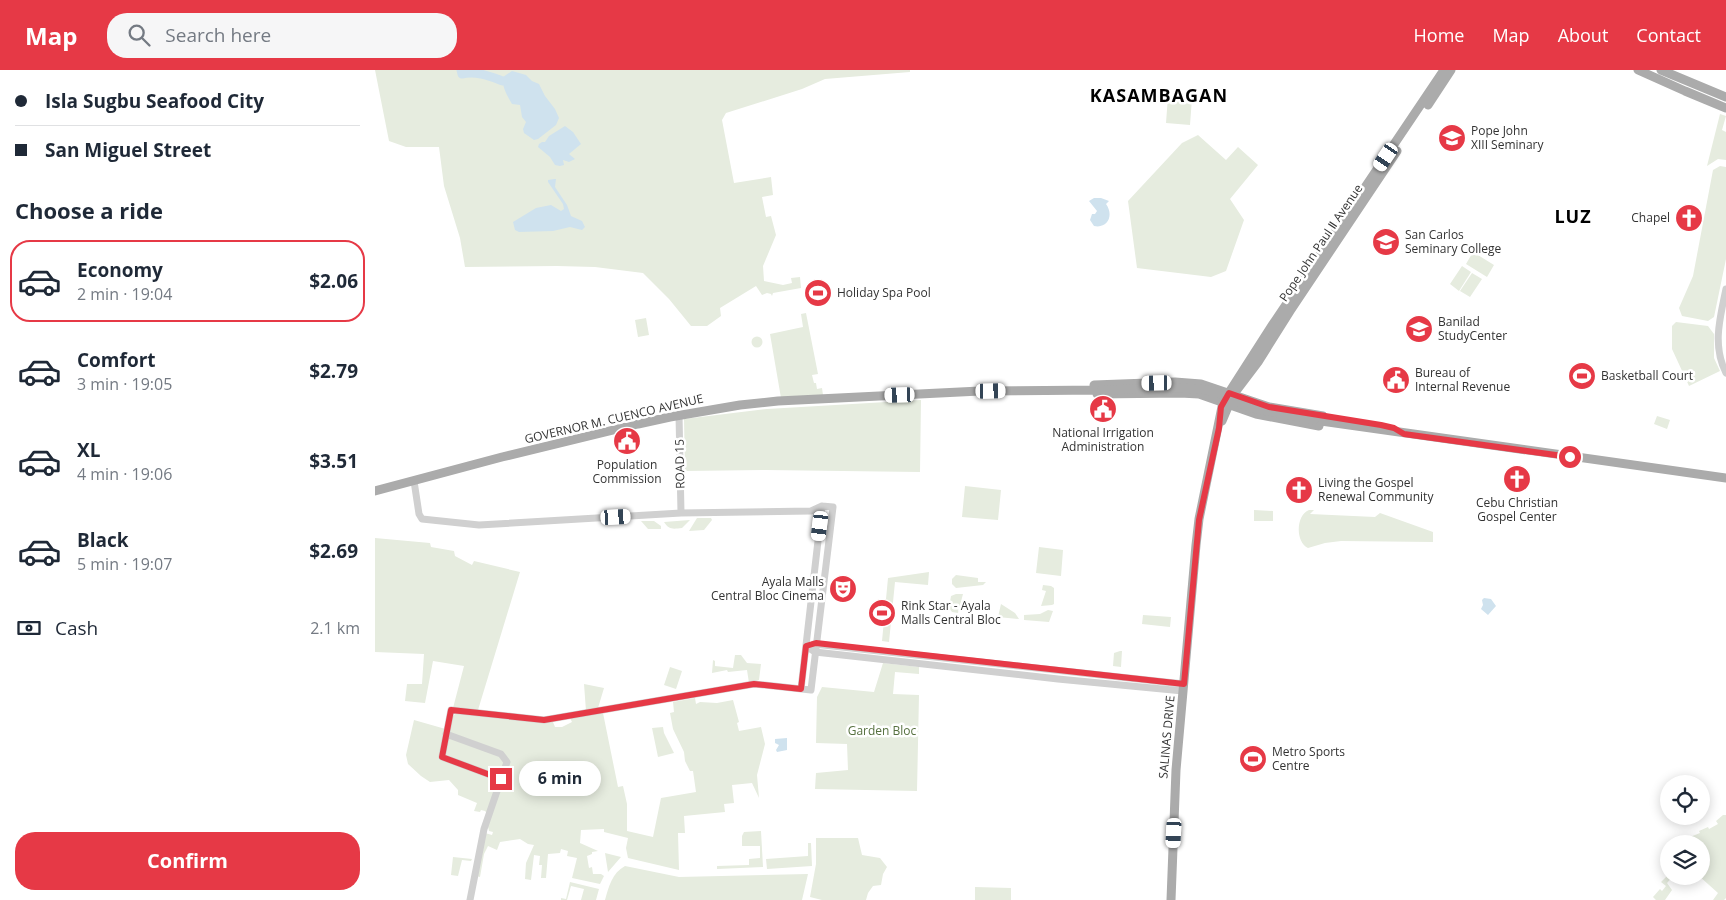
<!DOCTYPE html>
<html lang="en">
<head>
<meta charset="utf-8">
<style>
  body { margin:0; font-family:"Open Sans",sans-serif; background:#f6f6f7; color:#1f2937; height:100vh; display:flex; flex-direction:column; font-size:19px; white-space:nowrap }
  * { box-sizing:border-box; margin:0 }
  p { font-size:16px; color:#747a83 }
  .icon { flex:none; width:28px; height:28px; fill:none; stroke:currentColor; stroke-width:2; stroke-linecap:round; stroke-linejoin:round }
  .map { position:relative; flex:1; overflow:hidden }
  .details { display:flex; flex-direction:column; background:#fff; width:375px }
  .details>* { flex:none }
  .guide { display:grid; align-content:center; height:110px; padding:0 15px; background:#fff }
  .tools { position:absolute; left:1285px; top:705px; display:grid; gap:10px }
  .tools a { display:grid; place-items:center; width:50px; height:50px; border-radius:50%; background:#fff; box-shadow:0 2px 12px #0003; font-size:25px }
  .end { position:absolute; width:22px; height:22px; margin:-11px; border:6px solid #e63946; background:#fff; box-shadow:0 0 0 2px #fff }
  .from { border-radius:50% }
  .bubble { position:absolute; height:35px; border-radius:18px; background:#fff; box-shadow:0 2px 12px #0003; font-size:16px; font-weight:700; line-height:35px; text-align:center }
  .car { position:absolute; width:15px; height:30px; margin:-15px -8px; border-radius:6px; box-shadow:0 0 4px 1px #0007; background:linear-gradient(#fff 24%,#345 0 40%,#fff 0 76%,#345 0 86%,#fff 0) }
  .guide b { display:flex; align-items:center; gap:18px; height:48px; font-size:19px }
  .guide b+b { border-top:1px solid #e0e1e3 }
  .guide i { width:12px; height:12px; background:#1f2937 }
  ul { padding:0; list-style:none }
  li { display:flex; align-items:center; gap:15px; height:82px; margin:0 10px 8px; padding:0 5px; border:2px solid transparent; border-radius:20px }
  li div { flex:1 }
  li b { display:block; font-size:19px }
  li em { font-style:normal; font-weight:700 }
  li.active { border-color:#e63946 }
  li>.icon { width:45px; height:45px; stroke-width:1.5 }
  h2 { padding:0 15px; font-size:22px; line-height:60px }
  .pay { display:flex; align-items:center; gap:12px; height:55px; padding:0 15px; font-size:19px }
  .pay p { margin-inline-start:auto }
  .button { display:flex; gap:10px; margin-top:auto; padding:10px 15px }
  .button a { flex:1; height:58px; border-radius:20px; background:#e63946; color:#fff; font-size:20px; font-weight:700; line-height:58px; text-align:center }
  header { display:flex; align-items:center; gap:30px; box-sizing:border-box; height:70px; padding:0 25px; background:#e63946; color:#fff }
  header strong { font-size:24px }
  nav { display:flex; gap:28px; margin-inline-start:auto; font-size:18px }
  .search { width:350px; height:45px; background:#f6f6f7; display:flex; align-items:center; gap:12px; box-sizing:border-box; padding:0 18px; border-radius:20px; color:#747a83; font-size:19px }
  main { display:flex; flex:1; min-height:0 }
  .map>svg:first-child { display:block }
  .green { fill:#e6ecdf }
  .water { fill:#cfe2ee }
  .lines { fill:none; stroke-linecap:round; stroke-linejoin:round }
  .river { stroke:#cfe2ee; stroke-width:9 }
  .minor { stroke:#d0d0d0; stroke-width:7 }
  .major { stroke:#ababab; stroke-width:9 }
  .major-bridge { stroke:#ababab; stroke-width:9 }
  .route { stroke:#e63946; stroke-width:6 }
  .labels { text-anchor:middle; stroke-width:5; stroke-linejoin:round; paint-order:stroke }
  .poi-label { font-size:12px; fill:#333; stroke:#fff; text-anchor:start }
  .street-label { font-size:12px; fill:#333; stroke:#fff }
  .park-label { font-size:12px; fill:#56703f; stroke:#fff }
  .district-label { font-size:18px; font-weight:bold; letter-spacing:1px; fill:#000; stroke:#fff }
</style>
</head>
<body>
<header>
<strong>Map</strong>
<div class="search"><svg class="icon" aria-label="search" viewBox="0 0 24 24"><circle cx="10" cy="10" r="6"/><path d="M15 15l6 6"/></svg>Search here</div>
<nav><a>Home</a><a>Map</a><a>About</a><a>Contact</a></nav>
</header>
<main>
<section class="details">
<div class="guide">
<b><i class="from"></i>Isla Sugbu Seafood City</b>
<b><i></i>San Miguel Street</b>
</div>
<h2>Choose a ride</h2>
<ul>
<li class="active"><svg class="icon" aria-label="car" viewBox="0 0 24 24"><path d="M5 17H2v-5l4-1 3-4h7l3 4 3 1v5h-3M9 17h6M6 11h13"/><circle cx="7" cy="17" r="2"/><circle cx="17" cy="17" r="2"/></svg><div><b>Economy</b><p>2 min · 19:04</p></div><em>$2.06</em></li>
<li><svg class="icon" aria-label="car" viewBox="0 0 24 24"><path d="M5 17H2v-5l4-1 3-4h7l3 4 3 1v5h-3M9 17h6M6 11h13"/><circle cx="7" cy="17" r="2"/><circle cx="17" cy="17" r="2"/></svg><div><b>Comfort</b><p>3 min · 19:05</p></div><em>$2.79</em></li>
<li><svg class="icon" aria-label="car" viewBox="0 0 24 24"><path d="M5 17H2v-5l4-1 3-4h7l3 4 3 1v5h-3M9 17h6M6 11h13"/><circle cx="7" cy="17" r="2"/><circle cx="17" cy="17" r="2"/></svg><div><b>XL</b><p>4 min · 19:06</p></div><em>$3.51</em></li>
<li><svg class="icon" aria-label="car" viewBox="0 0 24 24"><path d="M5 17H2v-5l4-1 3-4h7l3 4 3 1v5h-3M9 17h6M6 11h13"/><circle cx="7" cy="17" r="2"/><circle cx="17" cy="17" r="2"/></svg><div><b>Black</b><p>5 min · 19:07</p></div><em>$2.69</em></li>
</ul>
<div class="pay"><svg class="icon" aria-label="cash" viewBox="0 0 24 24"><path d="M3 7h18v10H3z"/><circle cx="12" cy="12" r="2"/></svg>Cash<p>2.1 km</p></div>
<div class="button"><a>Confirm</a></div>
</section>
<div class="map">
<svg width="1351" height="830" viewBox="0 0 1351 830">
  <rect width="100%" height="100%" fill="#fff"/>
  <path class="green" d="M0,0H535V2L450,9L427,19L351,43L347,50L359,113L396,107L398,125L387,127L391,147L396,146L401,165L388,196L389,211L408,215L417,213L416,208L425,207L426,218L398,223L397,226L396,224L392,223L387,225L381,216L345,238L346,246L332,256H316L294,229L268,203L220,197L182,196L90,197L85,168L69,116L64,77H31L14,71Z
    M793,26L817,28L815,55L791,53Z
    M1345,44L1351,46L1347,60L1351,62V90L1343,89L1332,96Z
    M823,65L851,90L863,77L883,95L855,129L869,150L851,201L836,207L762,198L753,131L807,73Z
    M1345,96L1351,97V189L1339,247L1333,251L1307,246L1304,238L1318,206L1338,100Z
    M1098,182L1119,195L1112,207L1091,194Z
    M1087,196L1096,202L1084,221L1075,214Z
    M1097,203L1107,209L1095,227L1085,221Z
    M431,243L443,304L437,305L439,313H441L442,319L447,318L448,325L406,328L395,264L428,257L426,244Z
    M271,248L274,265L263,267L260,250Z
    M1301,252L1333,256L1339,264V288L1345,301L1314,316L1297,279V256Z
    M376.5 272a5.5 5.5 0 1 1 11 0a5.5 5.5 0 1 1-11 0Z
    M1201,299L1214,300L1213,312L1199,311Z
    M546,330L545,402L390,400L310,401L309,349L392,339Z
    M1282,346L1295,350L1292,359L1279,354Z
    M590,416L626,420L623,450L587,447Z
    M879,440L898,441V451H879Z
    M934,440H939L935,444L1000,447L1005,443L1058,462V472L966,471L950,473L933,478C920,472 921,445 934,440Z
    M322,448H336L337,450L329,460L314,461Z
    M315,450L307,458C298,459 294,460 289,452Z
    M266,451H279L286,456V459H273Z
    M0,468L55,473L56,477L79,481L80,486L97,495L99,491L145,502L103,640L78,638L89,596L58,591L50,633L30,631L32,614H47L49,584L0,582Z
    M664,477L688,480L686,506L661,503Z
    M554,502L553,515L520,512L514,572L507,571L513,508Z
    M581,505L603,508V512H611L608,515L581,518L577,514V509Z
    M668,515L676,516L679,518V534L677,535L666,536L671,521L667,520Z
    M581,524H588L583,543L577,542L574,538L576,526Z
    M626,534L640,543L644,549L623,547Z
    M673,540L678,541L674,552L649,550V545L665,544Z
    M768,545L796,547L795,557L767,554Z
    M745,581H747L746,597L738,596L739,583Z
    M360,585H366L372,593L386,594L384,610L374,613L372,600L353,602L352,600L337,603L338,590L340,591V596L358,598Z
    M508,593L544,597V604L520,602L518,624L544,625L542,721L440,719L441,703L473,700L472,674L441,673L442,627L447,617L499,622Z
    M295,597L307,601L301,619L289,615Z
    M209,614L229,618L223,638L211,641Z
    M320,628L321,634L325,632L342,633L358,630L364,652L362,653L364,661L386,657L390,674L382,705L384,728L377,713L357,715L359,733L349,734L350,742L309,746L310,763H303L304,800L253,788L251,778L253,768L229,762V759L206,760L205,773L223,781L217,782V784L212,786L214,798L217,797L218,804H226L229,806L225,814L197,808L202,788L192,786L193,781L186,779L185,783L173,784L171,808H166L167,795H164L165,786L159,785L156,810L150,809L151,793L159,775L153,774L145,769L125,772L122,780L113,776L109,784L105,807L101,806L110,763L117,765L118,762L114,761L112,753L115,746L110,741L106,740L105,742L99,741L102,733L83,725V720L74,710L55,712L46,706L33,694L31,685L39,650L74,660L78,646L82,642L178,652L180,657H187L197,652L195,648L228,643L243,717L248,716L252,734V761L278,767L286,728L321,722L318,701H315L310,691L309,682L298,659L295,643L299,642L298,632Z
    M288,657L289,663L299,683L283,687L277,658Z
    M1348,745H1351V828L1349,830H1338L1343,823L1324,806H1326V774H1307L1315,767L1325,763L1324,761L1333,757L1334,759L1343,754L1341,751Z
    M386,761L388,797L342,799V796L374,795V789L385,788V776H367V766L369,762Z
    M441,768H483L487,785L505,788L512,797L508,804L506,815L498,816L493,823L491,830H447L435,827L441,794Z
    M433,773H436L437,796L392,799L391,789L433,786Z
    M230,783L246,787L233,802Z
    M78,787L97,789L96,791L87,790L83,806L76,805Z
    M250,796L304,807L433,804L427,830H230C234,816 237,803 250,796Z
    M1294,797V806H1298L1292,813L1297,820L1290,830H1281L1278,827L1285,819L1287,821L1291,816L1286,812L1293,805L1289,800Z
    M195,812L224,819L221,830H206L209,819L196,816L192,830H186V828L191,829Z
    M600,817L636,818V830H600Z"/>
  <path class="water" d="M137,1L151,5L157,11L164,14L170,26L180,39L184,48L181,55L163,69L159,70L149,63L148,59L151,52L147,47L145,35L137,34C132,25 127,18 128,7Z
    M190,56L198,62L206,74L194,84L200,89L194,92L188,90L189,95L185,96L180,95L175,87L163,77L164,74L167,72H170L174,66Z
    M179,109H181L180,117L192,135L196,146L207,151L210,157L207,160L195,157L178,161L144,162L140,160L138,152L161,138L176,135L186,141L189,139L188,134L173,112V110Z
    M719,128H726L734,131L731,134C739,145 733,159 719,156L715,150L717,144H720L722,141L714,131Z
    M452,217L453,226L434,229L433,220Z
    M1109,528L1116,529L1121,536L1113,545L1106,539L1108,535L1107,530Z
    M412,668V680L402,682L401,680L404,675L400,673V669Z"/>
  <g class="lines">
    <path class="river" d="M86,0L87,4C102,1 114,6 128,11"/>
    <path class="minor" d="M1351,219C1345,248 1337,275 1351,303
      M304,345L306,443
      M39,411L44,444L47,449L104,455L306,443L436,441L447,436L458,437L436,620L379,614L169,650L76,640L67,687L126,709
      M439,574L809,614
      M431,576L440,582L683,609L808,621
      M426,619L447,436
      M71,664L126,684L132,692L109,759L95,830"/>
    <path class="major" d="M1263,0L1310,21L1351,38
      M1286,0L1351,27
      M1053,35L1076,0
      M719,315L800,312L826,314L894,337L948,346
      M722,324L805,323L824,324L881,344L944,356
      M939,350L1351,408
      M847,351L858,325L883,292L915,241L1022,81
      M0,421L127,387L263,354L295,347L365,335L403,331L605,321L727,320
      M796,830L801,700L821,475L824,449L848,332L898,254L1069,0"/>
    <path class="major-bridge" d="M727,320L800,318L827,319L840,322L877,338L939,350"/>
  </g>
  <g class="lines">
    <path class="route" d="M126,709L67,687L76,640L169,650L379,614L426,619L431,576L441,573L809,614L824,450L844,358L846,337L854,323L894,337L1006,355L1019,358L1029,364L1195,387"/>
  </g>
  <defs>
    <g id="university-disc" transform="scale(1.4375)"><circle r="9.5" fill="#e63946" stroke="#fff"/><path d="M0-5L7-2L0 1L-7-2ZM-4 1L0 2.5L4 1V4Q0 6-4 4Z" fill="#fff"/></g>
    <g id="church-disc" transform="scale(1.4375)"><circle r="9.5" fill="#e63946" stroke="#fff"/><path d="M-1.2-6h2.4v3.5h3.3v2.4h-3.3V6h-2.4V-.1h-3.3v-2.4h3.3Z" fill="#fff"/></g>
    <g id="stadium-disc" transform="scale(1.4375)"><circle r="9.5" fill="#e63946" stroke="#fff"/><path d="M0-5a6.5 5 0 1 0 0 10a6.5 5 0 1 0 0-10ZM-3.5-1.8h7v3.6h-7Z" fill="#fff"/></g>
    <g id="civic-disc" transform="scale(1.4375)"><circle r="9.5" fill="#e63946" stroke="#fff"/><path d="M-.6-6.5H3V-4.5H.6V-3L4-1V1h2V6H-6V1h2V-1L-.6-3ZM-1.2 2.5V6h2.4V2.5Z" fill="#fff"/></g>
    <g id="theatre-disc" transform="scale(1.4375)"><circle r="9.5" fill="#e63946" stroke="#fff"/><path d="M-5-5.5Q0-4 5-5.5V0Q5 5 0 6Q-5 5-5 0ZM-3.3-2.5H-1v1.5H-3.3ZM1-2.5H3.3v1.5H1ZM-2.8 1Q0 5.5 2.8 1Z" fill="#fff"/></g>
  </defs>
  <g fill-rule="evenodd">
    <use href="#university-disc" x="1077" y="68"/>
    <use href="#church-disc" x="1314" y="148"/>
    <use href="#university-disc" x="1011" y="172"/>
    <use href="#stadium-disc" x="443" y="223"/>
    <use href="#university-disc" x="1044" y="259"/>
    <use href="#stadium-disc" x="1207" y="306"/>
    <use href="#civic-disc" x="1021" y="310"/>
    <use href="#civic-disc" x="728" y="339"/>
    <use href="#civic-disc" x="252" y="371"/>
    <use href="#church-disc" x="1142" y="409"/>
    <use href="#church-disc" x="924" y="420"/>
    <use href="#theatre-disc" x="468" y="519"/>
    <use href="#stadium-disc" x="507" y="543"/>
    <use href="#stadium-disc" x="878" y="689"/>
  </g>
  <g class="labels">
    <g class="poi-label">
      <text x="1096" y="65">Pope John<tspan x="1096" dy="14">XIII Seminary</tspan></text>
      <text x="1295" y="152" text-anchor="end">Chapel</text>
      <text x="1030" y="169">San Carlos<tspan x="1030" dy="14">Seminary College</tspan></text>
      <text x="462" y="227">Holiday Spa Pool</text>
      <text x="1063" y="256">Banilad<tspan x="1063" dy="14">StudyCenter</tspan></text>
      <text x="1040" y="307">Bureau of<tspan x="1040" dy="14">Internal Revenue</tspan></text>
      <text x="1226" y="310">Basketball Court</text>
      <text x="728" y="367" text-anchor="middle">National Irrigation<tspan x="728" dy="14">Administration</tspan></text>
      <text x="252" y="399" text-anchor="middle">Population<tspan x="252" dy="14">Commission</tspan></text>
      <text x="943" y="417">Living the Gospel<tspan x="943" dy="14">Renewal Community</tspan></text>
      <text x="1142" y="437" text-anchor="middle">Cebu Christian<tspan x="1142" dy="14">Gospel Center</tspan></text>
      <text x="449" y="516" text-anchor="end">Ayala Malls<tspan x="449" dy="14">Central Bloc Cinema</tspan></text>
      <text x="526" y="540">Rink Star - Ayala<tspan x="526" dy="14">Malls Central Bloc</tspan></text>
      <text x="897" y="686">Metro Sports<tspan x="897" dy="14">Centre</tspan></text>
    </g>
    <g class="street-label">
      <text transform="translate(946 173) rotate(-56)" y="4">Pope John Paul Ⅱ Avenue</text>
      <text transform="translate(239 349) rotate(-13)" y="4">GOVERNOR M. CUENCO AVENUE</text>
      <text transform="translate(305 394) rotate(-91)" y="4">ROAD 15</text>
      <text transform="translate(792 667) rotate(-85)" y="4">SALINAS DRIVE</text>
    </g>
    <g class="park-label">
      <text x="507" y="665">Garden Bloc</text>
    </g>
    <g class="district-label">
      <text x="784" y="32">KASAMBAGAN</text>
      <text x="1198" y="153">LUZ</text>
    </g>
  </g>
</svg>
<div class="tools">
<a><svg class="icon" aria-label="locate" viewBox="0 0 24 24"><circle cx="12" cy="12" r="6"/><path d="M12 2v4M12 18v4M2 12h4M18 12h4"/></svg></a>
<a><svg class="icon" aria-label="layers" viewBox="0 0 24 24"><path d="M12 4l9 5-9 5-9-5zM3 14l9 5 9-5"/></svg></a>
</div>
<i class="end from" style="left:1195px;top:387px"></i>
<i class="end" style="left:126px;top:709px"></i>
<div class="bubble" style="left:144px;top:691px;width:82px">6 min</div>
<i class="car" style="left:1011px;top:87px;rotate:214deg"></i>
<i class="car" style="left:782px;top:313px;rotate:269deg"></i>
<i class="car" style="left:616px;top:321px;rotate:89deg"></i>
<i class="car" style="left:525px;top:325px;rotate:268deg"></i>
<i class="car" style="left:241px;top:447px;rotate:87deg"></i>
<i class="car" style="left:445px;top:456px;rotate:187deg"></i>
<i class="car" style="left:799px;top:763px;rotate:183deg"></i>
</div>
</main>
</body>
</html>
